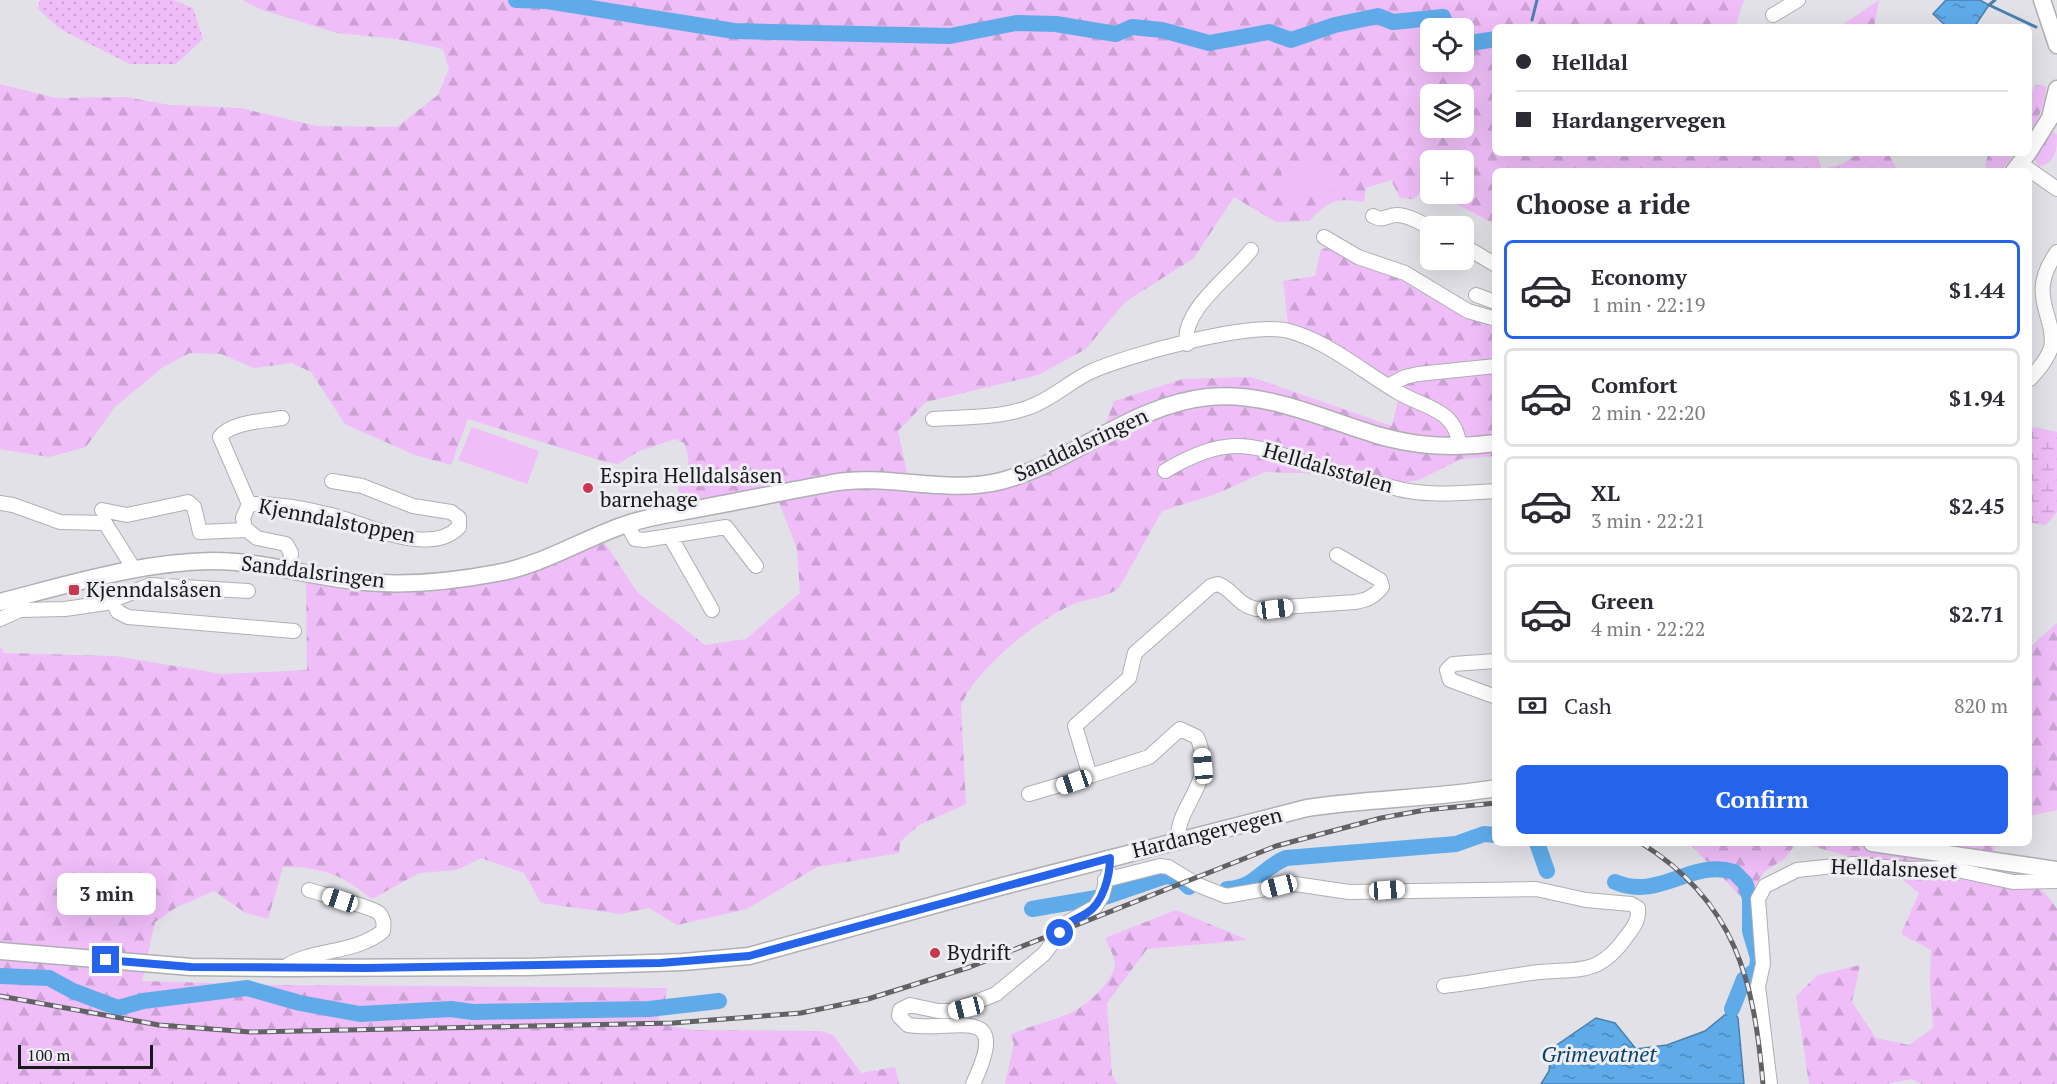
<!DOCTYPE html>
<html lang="en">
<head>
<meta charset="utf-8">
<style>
  body { margin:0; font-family:"PT Serif",serif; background:#f7f7f7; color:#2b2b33; height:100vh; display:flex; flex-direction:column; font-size:22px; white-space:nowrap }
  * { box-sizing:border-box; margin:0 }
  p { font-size:20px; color:#7c7c81 }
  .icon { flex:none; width:33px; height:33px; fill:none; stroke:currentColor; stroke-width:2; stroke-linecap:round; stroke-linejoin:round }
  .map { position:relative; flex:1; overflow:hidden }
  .drawer { position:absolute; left:1492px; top:168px; width:540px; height:678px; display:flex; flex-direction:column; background:#fff; border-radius:9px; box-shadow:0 6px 24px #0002 }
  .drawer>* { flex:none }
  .top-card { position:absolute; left:1492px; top:24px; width:540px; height:132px; border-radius:9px; box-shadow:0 6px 24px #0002; display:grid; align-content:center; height:132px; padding:0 24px; background:#fff }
  .controls { position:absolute; left:1420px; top:18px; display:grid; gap:12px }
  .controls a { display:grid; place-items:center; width:54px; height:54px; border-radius:9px; background:#fff; box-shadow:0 6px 24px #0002; font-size:30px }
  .scale { position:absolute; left:18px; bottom:15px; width:135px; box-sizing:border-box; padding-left:6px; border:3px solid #1a1a1c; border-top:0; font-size:16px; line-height:21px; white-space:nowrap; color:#1a1a1c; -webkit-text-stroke:4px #eeeef4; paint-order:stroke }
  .end { position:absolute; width:27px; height:27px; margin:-14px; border:8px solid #2563eb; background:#fff; box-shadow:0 0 0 3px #fff }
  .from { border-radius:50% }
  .bubble { position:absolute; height:42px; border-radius:9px; background:#fff; box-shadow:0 6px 24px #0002; font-size:20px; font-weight:600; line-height:42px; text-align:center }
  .car { position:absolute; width:18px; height:36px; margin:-18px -9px; border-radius:8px; box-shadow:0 0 4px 2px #0007; background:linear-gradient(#fff 24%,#345 0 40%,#fff 0 76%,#345 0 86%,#fff 0) }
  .top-card b { display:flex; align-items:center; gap:21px; height:57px; font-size:22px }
  .top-card b+b { border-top:2px solid #e1e1e2 }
  .top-card i { width:15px; height:15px; background:#2b2b33 }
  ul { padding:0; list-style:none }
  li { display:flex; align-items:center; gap:18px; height:99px; margin:0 12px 9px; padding:0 12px; border:3px solid #e1e1e2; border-radius:9px }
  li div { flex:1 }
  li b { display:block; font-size:22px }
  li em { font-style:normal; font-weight:600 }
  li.selected { border-color:#2563eb }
  li>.icon { width:54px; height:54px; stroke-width:1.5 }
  h2 { padding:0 24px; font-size:27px; line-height:72px }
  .pay { display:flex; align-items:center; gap:15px; height:66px; padding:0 24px; font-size:22px }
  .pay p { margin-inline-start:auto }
  .primary-button { display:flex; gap:12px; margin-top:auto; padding:12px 24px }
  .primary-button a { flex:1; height:69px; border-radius:9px; background:#2563eb; color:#fff; font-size:24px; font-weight:600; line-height:69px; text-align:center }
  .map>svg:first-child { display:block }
  .grass { fill:url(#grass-tufts) }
  .forest { fill:url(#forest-firs); fill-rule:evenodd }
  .wetland { fill:url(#wetland-marsh) }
  .park { fill:url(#park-dots) }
  .pitch { fill:#efbdf8 }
  .water { fill:url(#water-ripples); stroke:#4a80ac; stroke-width:1.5 }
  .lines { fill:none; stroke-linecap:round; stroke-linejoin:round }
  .stream { stroke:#4a80ac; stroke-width:3 }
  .river { stroke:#5fabe9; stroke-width:16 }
  .minor-casing { stroke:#afafb4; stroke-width:16 }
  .major-casing { stroke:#afafb4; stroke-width:19 }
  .minor { stroke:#fff; stroke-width:14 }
  .major { stroke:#fff; stroke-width:16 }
  .rail-casing { stroke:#626265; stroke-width:5 }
  .rail { stroke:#eeeef4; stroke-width:3; stroke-dasharray:9; stroke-linecap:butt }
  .route { stroke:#2563eb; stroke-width:8 }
  .poi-dot { fill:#c8374b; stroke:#eeeef4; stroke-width:2 }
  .labels { text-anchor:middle; stroke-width:6; stroke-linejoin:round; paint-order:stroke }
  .street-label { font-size:21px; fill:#1a1a1c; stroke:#eeeef4 }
  .poi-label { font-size:21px; fill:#1a1a1c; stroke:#eeeef4; text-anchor:start }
  .water-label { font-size:22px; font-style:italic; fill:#09446d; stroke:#eeeef4 }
</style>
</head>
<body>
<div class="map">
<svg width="2057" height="1084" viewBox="0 0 2057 1084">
  <defs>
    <pattern id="grass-tufts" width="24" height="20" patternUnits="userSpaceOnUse" patternTransform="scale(1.5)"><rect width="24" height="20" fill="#efbdf8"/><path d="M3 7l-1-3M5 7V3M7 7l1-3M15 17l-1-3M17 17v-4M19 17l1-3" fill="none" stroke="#cca2d4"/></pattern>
    <pattern id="forest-firs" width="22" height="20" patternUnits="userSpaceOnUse" patternTransform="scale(1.5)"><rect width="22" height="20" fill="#efbdf8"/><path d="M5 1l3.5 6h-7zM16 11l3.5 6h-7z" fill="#cca2d4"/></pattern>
    <pattern id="wetland-marsh" width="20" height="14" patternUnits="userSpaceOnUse" patternTransform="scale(1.5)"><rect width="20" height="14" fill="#efbdf8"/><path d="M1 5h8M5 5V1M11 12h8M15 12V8" fill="none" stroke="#cca2d4"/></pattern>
    <pattern id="park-dots" width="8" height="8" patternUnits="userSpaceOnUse" patternTransform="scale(1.5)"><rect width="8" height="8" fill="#efbdf8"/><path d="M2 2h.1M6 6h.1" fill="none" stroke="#cca2d4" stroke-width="1.8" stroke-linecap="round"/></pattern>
    <pattern id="water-ripples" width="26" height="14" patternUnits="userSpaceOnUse" patternTransform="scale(1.5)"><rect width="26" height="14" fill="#5fabe9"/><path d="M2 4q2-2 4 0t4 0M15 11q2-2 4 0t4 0" fill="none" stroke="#4e8abc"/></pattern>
  </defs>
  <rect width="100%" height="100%" fill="#e1e1e7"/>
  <path class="grass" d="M2050,132L2057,134C2057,148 2056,164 2039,166L2033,157Z"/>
  <path class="forest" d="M242,0H1744L1735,27H1537L1536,23L1496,27V153H1583L1587,155L1606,153H1816L1822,169L1843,164L1858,153H1888L1896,168L1894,171H1496L1495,224L1437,194H1464V160H1431V190L1426,188L1413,199L1400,198L1391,180L1366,188L1364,202C1333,198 1331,200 1309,221L1276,222L1234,197L1194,258L1125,302L1086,349L1038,375L926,402L898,431L908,477L1003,484L1104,429L1114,401L1183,379L1251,377L1392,426L1399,396L1288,325L1283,281L1315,276L1321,249L1326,248L1395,277L1491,326L1495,324V456L1461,459L1419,480L1381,486L1336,474L1265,472L1216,494L1162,511L1119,588C1106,598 1090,598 1076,603C1040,617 974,670 961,706L966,804L919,825L900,842L899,853L817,867L747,909L677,925L649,908L621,914L541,903L524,873L481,858L457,870L419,873L372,899C341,874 323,867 283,867L268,919L244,912L214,891L177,907L155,922L142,981L276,985L667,988L664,1007L656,1024L694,1030L821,1031L833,1035L861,1073L895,1067L899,1084H0V646L4,653L115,656L222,674L307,670L306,578L385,586L572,553L605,543L637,592L705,645L746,639L800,593L797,549L774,489L688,502L678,490V481C690,466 691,461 684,443L675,439L639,451L618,464L606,462L468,419L451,465L415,455L345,424L311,372L292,363L254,368L221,354L190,353L163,367L115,407L86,447L49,457L0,449V84L56,98L125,97L170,105L240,108L317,126L397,127L438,95L449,69L443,49L397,39L337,33L260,9ZM1431,28H1464V62H1431ZM1431,94H1464V128H1431Z
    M1879,0L1874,27H1839Z
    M2035,85L2046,86C2045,104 2039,118 2030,133V95Z
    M1988,153H2015L2001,171H1990L1985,167Z
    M2057,623V810L2030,816V647Z
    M1689,843H1797L1784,859L1764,872L1745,901Z
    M1800,843H1998L1989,862L2044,892L2057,909V1084H1922L1911,1079L1886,1084H1809L1796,996L1818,975L1860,965L1852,1002L1876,1038L1909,1045L1933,1028L1930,983L1931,950L1901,934L1919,893L1885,866Z
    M1176,910L1248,940L1147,949L1107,1003L1112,1075L1118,1084H1005L1014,1043L1010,1035C1029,1026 1049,1022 1068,1014C1084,1008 1113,983 1115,964C1115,957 1108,945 1105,938Z"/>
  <path class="wetland" d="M2034,427L2057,432V512L2046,525L2030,523V429Z"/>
  <path class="park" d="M40,0H173L193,8L203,39L176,64H130L60,29L38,9Z"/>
  <path class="pitch" d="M1334,161L1339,189L1286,198L1281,170Z
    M472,427L539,451L527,484L458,460Z"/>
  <path class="water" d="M1946,0H1980L1989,5L1975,26H1946L1933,14Z
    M1732,1009L1738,1018L1744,1084H1541L1549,1071L1551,1049L1596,1018L1615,1023L1636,1049L1667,1045L1705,1031Z"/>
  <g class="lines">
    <path class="stream" d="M1995,0L1989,5L2036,27
      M1532,20L1537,0"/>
    <path class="river" d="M516,0L547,1L734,31L950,36L1016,23L1056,24L1116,34L1132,27L1162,30L1209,43L1269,32L1291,40L1335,25L1378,16L1393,22L1443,17L1447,28
      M1464,44L1496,39
      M1537,843L1547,871
      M1615,882C1660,901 1692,858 1734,872L1745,883L1750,898V931L1758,958L1757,969L1751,974
      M1227,889C1255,888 1262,868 1286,858L1456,844L1484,834L1496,835
      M1032,909L1108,896L1166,876L1179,878L1189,887
      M0,976L49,978L73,991L118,1008L143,1001L247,988L300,1003L360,1014L451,1009L473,1012L649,1009L719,1001
      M1732,1009L1744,979"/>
    <g class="minor-casing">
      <path id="minor" d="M1773,15L1798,0
        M2020,163L2057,189
        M1373,216C1383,222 1387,215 1397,215C1408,215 1421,223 1431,228
        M1324,237L1358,257L1405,273L1468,311L1496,319
        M1464,246L1496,265
        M1476,295L1495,302
        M1187,344C1180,311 1232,275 1251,250
        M2030,379C2038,370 2047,360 2051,348C2057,315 2025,297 2057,252
        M1388,386L1405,377L1418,374L1496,366
        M933,419C964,417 998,418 1027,408C1051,400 1069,382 1090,372C1127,355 1251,321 1289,331C1327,341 1362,371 1396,391C1423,408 1457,408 1459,446
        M1165,471C1233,430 1256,447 1325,469C1346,476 1369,481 1391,487C1424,497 1462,493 1496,491
        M0,503L13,505L60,522L105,523L134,569
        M249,504L220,437C230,422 265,421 282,418
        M102,510L127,515L188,502L194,507L200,532L246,530
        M627,524L635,539L644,540L726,527L756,566
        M670,536L712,610
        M289,569L291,553L286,544L257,538L245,528L243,518L249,504C277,503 308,509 335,516C367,525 431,557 459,527V518L451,512L413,506L362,486L332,481
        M113,602L118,612L128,617L294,631
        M0,619L20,610L65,609L106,603L150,585L248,591
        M1496,661L1453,664L1447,670L1450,680L1496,697
        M1029,794L1090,776
        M1178,840C1176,804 1218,784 1197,737L1180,729L1149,757L1090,776L1075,726L1129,678L1135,653L1211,586L1218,584C1234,590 1236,604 1256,609L1355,602C1367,600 1374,597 1382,587L1380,580L1337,555
        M1105,880L1160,866L1168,867L1198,885L1226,896L1295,884L1349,892L1536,889L1586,900L1631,904L1638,908C1639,921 1633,928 1626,937C1597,979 1574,967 1531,973C1502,977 1473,983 1444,986
        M284,968C309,948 354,955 383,931C384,924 384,919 379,913C372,907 321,894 309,890
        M973,1084C1012,1001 956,1033 908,1025L899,1016L900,1010L910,1005L938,1011H953L996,994L1044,954L1068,922L1095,907L1102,896L1109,872
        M1770,1084L1758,986L1763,964L1758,899L1765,886L1797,870L1853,864L1907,869L1948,868L2013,882L2057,881"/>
    </g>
    <g class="major-casing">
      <path id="major" d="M2042,0L2057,45
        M2030,150L2050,118L2057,89
        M2014,171L2028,153
        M0,602C70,584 140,562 212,561C265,561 314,578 365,582C408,586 455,581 497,573C543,565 582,539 627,524C651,516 677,513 702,508C745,500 788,491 832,483C888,473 945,495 1001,481C1073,462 1132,405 1208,397C1272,391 1328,422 1388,438C1423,447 1460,448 1496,443
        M1872,843L2057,870
        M0,951L191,967L284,968L527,967L683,962L749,956L1003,886L1307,808C1370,798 1433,799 1496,788"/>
    </g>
    <use href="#minor" class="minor"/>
    <use href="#major" class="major"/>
    <g class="rail-casing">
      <path id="rail" d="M1641,843C1736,902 1754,981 1763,1084
        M0,996L159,1025L250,1032L673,1023L801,1013L868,999L970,967L1276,846L1381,818L1425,810L1496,803"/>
    </g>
    <use href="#rail" class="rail"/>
  </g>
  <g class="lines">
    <path class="route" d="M106,960L191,967L367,968L660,963L749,956L1110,858C1110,876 1103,903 1087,913C1076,920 1066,921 1060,933"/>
  </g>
  <g class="poi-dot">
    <circle cx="588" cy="488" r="6"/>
    <rect x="68" y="584" width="12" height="12" rx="3"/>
    <circle cx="935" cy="953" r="6"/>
  </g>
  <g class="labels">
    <g class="street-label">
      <text transform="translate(1081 445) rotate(-25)" y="7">Sanddalsringen</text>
      <text transform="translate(1328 468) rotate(16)" y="7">Helldalsstølen</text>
      <text transform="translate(337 521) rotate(11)" y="7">Kjenndalstoppen</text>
      <text transform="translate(313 572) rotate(7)" y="7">Sanddalsringen</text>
      <text transform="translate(1207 833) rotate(-14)" y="7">Hardangervegen</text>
      <text transform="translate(1894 869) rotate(2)" y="7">Helldalsneset</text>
    </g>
    <g class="poi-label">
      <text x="600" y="483">Espira Helldalsåsen<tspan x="600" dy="24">barnehage</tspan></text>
      <text x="86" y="597">Kjenndalsåsen</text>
      <text x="947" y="960">Bydrift</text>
    </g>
    <g class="water-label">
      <text x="1599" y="1062">Grimevatnet</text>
    </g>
  </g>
</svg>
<div class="controls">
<a><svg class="icon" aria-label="locate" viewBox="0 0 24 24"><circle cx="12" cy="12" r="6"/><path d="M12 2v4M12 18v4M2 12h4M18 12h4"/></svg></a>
<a><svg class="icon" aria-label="layers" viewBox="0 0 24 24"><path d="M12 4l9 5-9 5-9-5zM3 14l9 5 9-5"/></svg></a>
<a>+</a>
<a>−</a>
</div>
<div class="scale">100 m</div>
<i class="end from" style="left:1060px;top:933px"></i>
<i class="end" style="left:106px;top:960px"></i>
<div class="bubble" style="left:57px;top:873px;width:99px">3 min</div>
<i class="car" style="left:1275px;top:609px;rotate:83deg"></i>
<i class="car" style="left:1203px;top:766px;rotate:355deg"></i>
<i class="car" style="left:1074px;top:782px;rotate:251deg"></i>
<i class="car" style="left:1279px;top:886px;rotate:256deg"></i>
<i class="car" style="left:1387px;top:890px;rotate:86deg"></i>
<i class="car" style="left:340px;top:900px;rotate:288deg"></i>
<i class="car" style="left:966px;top:1008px;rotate:256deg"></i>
<div class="top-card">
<b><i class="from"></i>Helldal</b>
<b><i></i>Hardangervegen</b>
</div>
<section class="drawer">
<h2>Choose a ride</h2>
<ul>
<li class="selected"><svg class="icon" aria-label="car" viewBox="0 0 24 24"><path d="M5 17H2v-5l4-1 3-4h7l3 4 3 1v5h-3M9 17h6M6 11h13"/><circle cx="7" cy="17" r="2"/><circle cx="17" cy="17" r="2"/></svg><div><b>Economy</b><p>1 min · 22:19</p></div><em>$1.44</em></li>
<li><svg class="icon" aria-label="car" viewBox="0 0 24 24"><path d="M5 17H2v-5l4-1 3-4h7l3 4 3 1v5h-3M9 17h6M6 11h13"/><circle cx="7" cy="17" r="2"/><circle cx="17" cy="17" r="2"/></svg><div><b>Comfort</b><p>2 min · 22:20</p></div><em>$1.94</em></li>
<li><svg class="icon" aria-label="car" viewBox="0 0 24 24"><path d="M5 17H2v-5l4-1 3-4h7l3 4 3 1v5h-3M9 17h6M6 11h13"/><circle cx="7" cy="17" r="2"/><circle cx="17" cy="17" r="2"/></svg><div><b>XL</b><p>3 min · 22:21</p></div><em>$2.45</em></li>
<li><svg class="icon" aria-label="car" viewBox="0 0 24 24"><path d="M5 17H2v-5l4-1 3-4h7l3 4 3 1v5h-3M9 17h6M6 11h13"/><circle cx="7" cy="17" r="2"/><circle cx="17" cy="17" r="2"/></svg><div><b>Green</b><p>4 min · 22:22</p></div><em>$2.71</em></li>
</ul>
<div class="pay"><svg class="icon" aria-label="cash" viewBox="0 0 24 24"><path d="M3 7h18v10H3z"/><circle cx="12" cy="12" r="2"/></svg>Cash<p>820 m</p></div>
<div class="primary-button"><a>Confirm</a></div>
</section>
</div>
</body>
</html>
